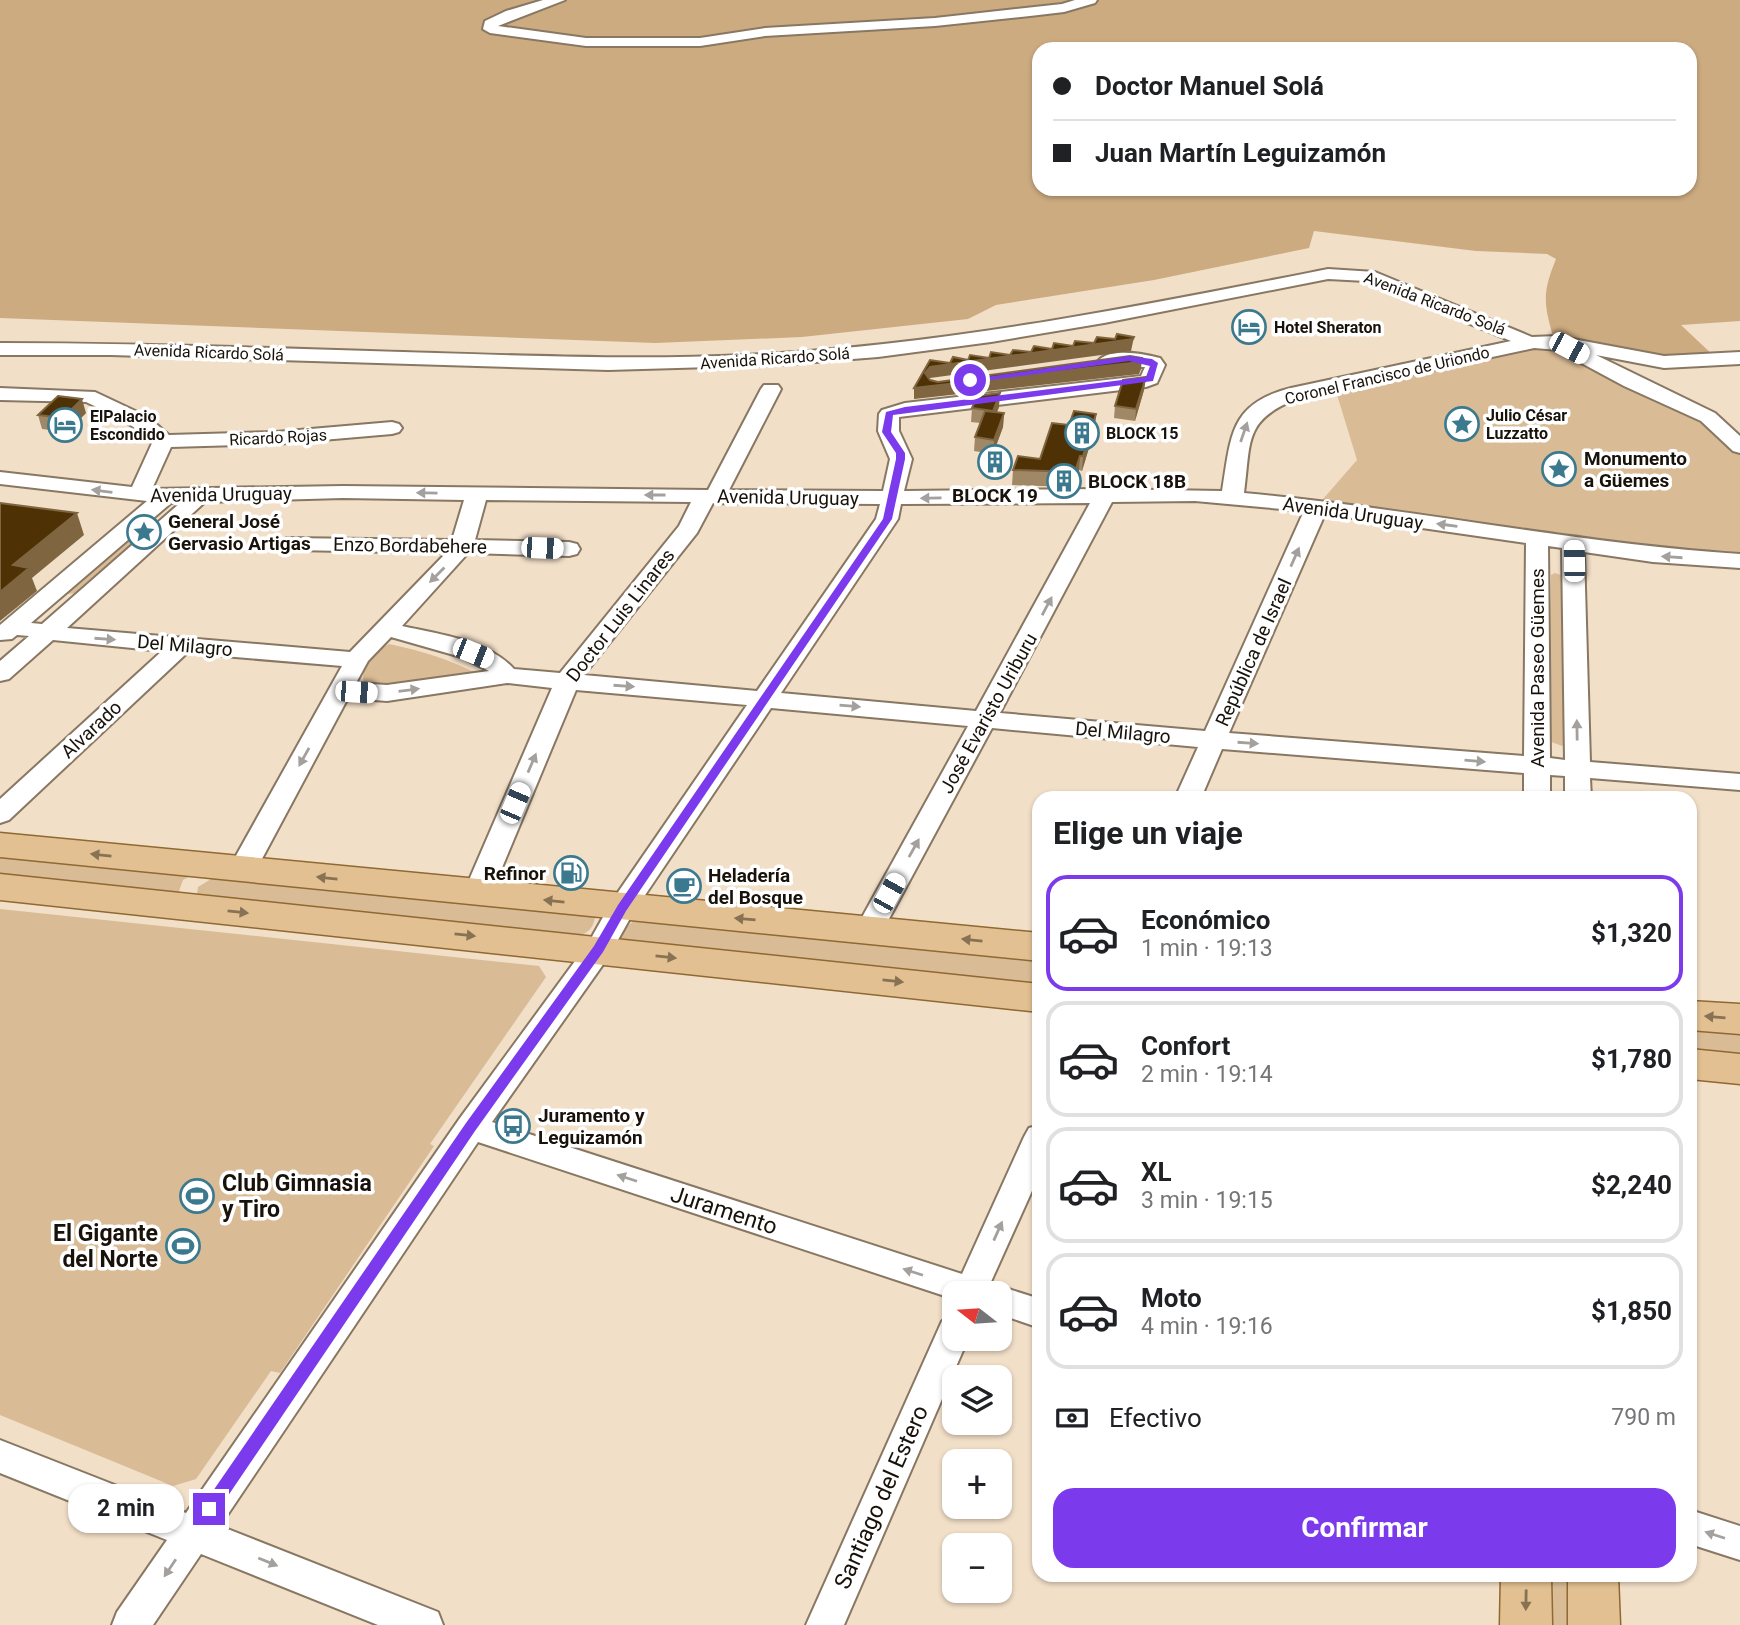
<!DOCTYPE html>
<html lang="es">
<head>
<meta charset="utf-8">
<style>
  body { margin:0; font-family:Roboto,sans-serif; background:#f6f6f6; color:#202124; height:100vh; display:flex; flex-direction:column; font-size:26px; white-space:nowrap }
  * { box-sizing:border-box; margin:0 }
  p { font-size:23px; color:#757577 }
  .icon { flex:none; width:38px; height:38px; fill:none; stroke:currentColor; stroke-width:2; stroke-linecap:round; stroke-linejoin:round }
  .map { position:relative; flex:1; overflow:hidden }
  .details { position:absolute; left:1032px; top:791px; width:665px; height:791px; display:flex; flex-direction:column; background:#fff; border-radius:21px; box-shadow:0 2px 5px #0004 }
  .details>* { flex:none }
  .banner { position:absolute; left:1032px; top:42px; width:665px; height:154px; border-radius:21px; box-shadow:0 2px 5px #0004; display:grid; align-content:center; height:154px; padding:0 21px; background:#fff }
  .needle { width:46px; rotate:287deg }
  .controls { position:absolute; left:942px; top:1281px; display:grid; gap:14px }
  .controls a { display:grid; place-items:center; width:70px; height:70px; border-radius:14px; background:#fff; box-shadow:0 2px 5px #0004; font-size:35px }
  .end { position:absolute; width:32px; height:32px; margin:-16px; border:9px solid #7c3aed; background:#fff; box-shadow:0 0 0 4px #fff }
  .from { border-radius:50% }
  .bubble { position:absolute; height:49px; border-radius:21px; background:#fff; box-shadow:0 2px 5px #0004; font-size:23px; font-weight:700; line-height:49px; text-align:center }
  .car { position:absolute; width:21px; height:42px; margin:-21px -10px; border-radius:9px; box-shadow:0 0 5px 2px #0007; background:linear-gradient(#fff 24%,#345 0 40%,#fff 0 76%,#345 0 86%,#fff 0) }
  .banner b { display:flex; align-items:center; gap:24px; height:66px; font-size:26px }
  .banner b+b { border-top:2px solid #e0e0e0 }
  .banner i { width:18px; height:18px; background:#202124 }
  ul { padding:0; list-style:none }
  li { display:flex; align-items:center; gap:21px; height:116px; margin:0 14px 10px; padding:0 7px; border:4px solid #e0e0e0; border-radius:21px }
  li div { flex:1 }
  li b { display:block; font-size:26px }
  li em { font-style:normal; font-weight:700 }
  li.on { border-color:#7c3aed }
  li>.icon { width:63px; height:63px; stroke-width:1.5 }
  h2 { padding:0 21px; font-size:32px; line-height:84px }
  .pay { display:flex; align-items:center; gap:18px; height:77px; padding:0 21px; font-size:26px }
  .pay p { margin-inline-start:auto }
  .action { display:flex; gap:14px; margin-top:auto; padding:14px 21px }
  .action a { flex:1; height:80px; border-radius:21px; background:#7c3aed; color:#fff; font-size:28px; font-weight:700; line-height:80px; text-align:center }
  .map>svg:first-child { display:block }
  .green { fill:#d9bb96 }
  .forest { fill:#ccab81; fill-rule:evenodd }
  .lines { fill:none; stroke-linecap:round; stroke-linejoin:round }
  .minor-casing { stroke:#887762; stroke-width:4 }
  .major-casing { stroke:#8f6832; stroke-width:3 }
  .minor { fill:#fff; fill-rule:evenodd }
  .major { fill:#e2c091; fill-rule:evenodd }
  .wall { fill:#a08867 }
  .shaded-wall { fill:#7f6640 }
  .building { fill:#4e3206; stroke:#7f6640; stroke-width:2 }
  .oneway { fill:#a3a09d }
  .oneway2 { fill:#877254 }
  .route { fill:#7c3aed }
  .labels { text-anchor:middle; stroke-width:7; stroke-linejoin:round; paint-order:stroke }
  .far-street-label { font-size:16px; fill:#18120a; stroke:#fff }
  .far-poi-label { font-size:16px; font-weight:bold; fill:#18120a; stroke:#fff; text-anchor:start }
  .poi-label { font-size:19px; font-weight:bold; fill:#18120a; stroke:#fff; text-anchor:start }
  .street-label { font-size:19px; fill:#18120a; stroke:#fff }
  .near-poi-label { font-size:23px; font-weight:bold; fill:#18120a; stroke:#fff; text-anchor:start }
  .near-street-label { font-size:23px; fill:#18120a; stroke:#fff }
</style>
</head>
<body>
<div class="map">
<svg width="1740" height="1625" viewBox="0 0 1740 1625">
  <rect width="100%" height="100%" fill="#f2dfc8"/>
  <path class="green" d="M1518,346L1563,348L1708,417L1740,447V561L1317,506L1357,460L1334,385Z
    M143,527L154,532L83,593L66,594L65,590Z
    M1555,573L1568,578L1566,744L1562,746L1549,741L1551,575Z
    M389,644C422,651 450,659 479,675L386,689L365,686C358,668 372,651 389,644Z
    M0,853L190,876L183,880L179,891L181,896L0,878Z
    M216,876L582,912L595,918C592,934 581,936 566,937L205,901L197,894L198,887Z
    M0,909L539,966L546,977L430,1144L434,1146L280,1373L271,1371L196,1479L173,1486L0,1415Z
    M635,920L1039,958V988L624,943L621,937L626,927Z
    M1690,1025L1740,1030V1060L1691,1055Z
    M1546,1575H1574V1625H1546Z"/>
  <path class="forest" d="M0,0H1740V321L1681,325L1716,358L1672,360L1553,336C1543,302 1543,291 1556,259L1547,254L1476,251L1314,231L1309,248L1154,280L996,305L968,319L802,337L655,343L0,318ZM1040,49H1690V189H1040Z"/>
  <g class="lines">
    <g class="minor-casing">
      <path id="minor" d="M543,0H565L498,26L586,38H700L765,28L935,18L1062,4L1075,0H1097L1095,3L1064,12L1030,16L935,26L765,36L700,46H586L490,33L483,29L485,21L506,11Z
        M1328,269L1375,272L1532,337L1557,336L1664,356L1740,352V364L1664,368L1596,355L1715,413L1740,436V453L1733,451L1701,421L1624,386L1572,358L1569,354L1572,351L1534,348L1297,399C1243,420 1251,442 1244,493C1410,508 1573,543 1740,554V568L1653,562L1584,552L1590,762L1740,774V790L1590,778L1591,798H1565V776L1550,775V798H1524V773L1222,749L1201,798H1175L1198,747L992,728L883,930L879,937L869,940L859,937L855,930L968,726L771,708L633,913L609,956L492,1122L962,1274L1024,1137L1029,1128L1040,1125V1173L990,1284L992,1288L999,1286L1040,1299V1328L999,1314V1293H954V1299L478,1142L220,1526L438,1612L443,1625H378L201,1554L153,1625H112L117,1612L167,1540L0,1473V1440L186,1513L460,1118L589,942L612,901L747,705L576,690L491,894L487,901L477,904L467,901L463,894L552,688L507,683L387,701L348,698L256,870L252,877L242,879L232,877L228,870L342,666L187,653L9,820L0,823V799L162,651L53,640L9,679L0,681V661L29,636L17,635L12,639L0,640V625L147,501L0,484V472L132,487L153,441L122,419L86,402L0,400V388L95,392L148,417L169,435L276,432L392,422L399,424L402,428L399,432L392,434L276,444L171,447L152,489L343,486L708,490L761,389L764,385H778L781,389L729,490L883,491L890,459L878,431L879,414L882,410L905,403L1141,376L1145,367H1108L1098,361C1110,347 1144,354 1160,358L1165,365L1157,383L1146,387L899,417V431L912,459L904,491L1102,489L1222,491C1231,437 1229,403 1291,388L1511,341L1366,281L1328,279L1104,323L991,342L878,357L777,365L608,370L111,355H0V343C145,343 291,349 436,353C539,356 642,360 745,355C942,346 1135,307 1328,269ZM343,498L464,500L452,540L286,538L283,543L286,548L294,550L446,553L350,652L67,628L205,502ZM486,500L691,502L679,526L560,673L514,669C488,640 438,634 402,626L468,553L569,556L577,554L580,549L577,544L569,542L475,540ZM1195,501L1304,511L1205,731L1000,713L1112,502ZM171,503H180L42,624L31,623ZM713,503L880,504L876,519L757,691L584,675L697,533ZM1090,503L976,711L781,693L898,519L901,504ZM1325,514L1526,543L1524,756L1229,733ZM1548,546L1562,548L1565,760L1550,758ZM391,637L461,657L489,671L387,685L356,683L368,661Z
        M954,1316V1339H968L844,1625H806L942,1321Z
        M1690,1510L1740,1526V1560L1690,1544Z"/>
    </g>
    <g class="major-casing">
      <path id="major" d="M0,833L1040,933V961L0,857Z
        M0,874L1040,984V1012L0,900Z
        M1690,1001L1740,1004V1034L1690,1030Z
        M1690,1049L1740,1054V1084L1690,1079Z
        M1501,1575H1551L1552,1625H1500Z
        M1568,1575H1618L1620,1625H1568Z"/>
    </g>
    <use href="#minor" class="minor"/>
    <use href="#major" class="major"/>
  </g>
  <path class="wall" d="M1146,377L1144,390L1135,421L1114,418L1115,406Z
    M999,407L997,412L1004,413L1003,427L993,454L974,451L975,437L980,423L971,422L972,408Z
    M86,413L67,432L42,429L38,415Z
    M1095,428L1082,471L1079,470L1074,487L1012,485L1013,470L1040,459Z"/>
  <path class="shaded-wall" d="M1134,337L1131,351L930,378L924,385L925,373L930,367L1133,339Z
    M1142,358L1141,369L1139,374L914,399V388Z
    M1146,377L1144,390L1135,421L1136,409Z
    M1000,393L999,407L992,425L993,411Z
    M82,399L86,413L67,432L63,418Z
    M1004,413L1003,427L993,454L994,440Z
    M1096,414L1095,428L1082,471L1083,456Z
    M1080,456L1079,470L1074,487L1075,472Z
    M77,513L84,535L32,578L37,591L0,621V592L13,565Z"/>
  <path class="building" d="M1117,334L1134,337L1133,339L930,367L925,373L930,380L938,382L1130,356L1142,358L1140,362L914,388L930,360L950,363L953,357L968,360L970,355L989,358L991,352L1010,355L1013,350L1031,352L1034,346L1052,349L1054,343L1073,346L1075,341L1094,343L1097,337L1115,339Z
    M1146,377L1136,409L1115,406L1123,380Z
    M1000,393L993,411L972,408L977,396Z
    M58,396L82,399L63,418L38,415Z
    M985,411L1004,413L994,440L975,437Z
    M1074,411L1096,414L1083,456H1080L1075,472L1013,470L1018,456L1040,459L1052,423L1069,425Z
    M0,503L77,513L13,565L29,568L0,592Z"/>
  <defs><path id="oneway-solid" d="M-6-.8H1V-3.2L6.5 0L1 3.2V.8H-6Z" transform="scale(1.75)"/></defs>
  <g class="oneway">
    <use href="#oneway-solid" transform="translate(1244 432) rotate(-71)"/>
    <use href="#oneway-solid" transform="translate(102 491) rotate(-173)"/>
    <use href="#oneway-solid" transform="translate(427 493) rotate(-179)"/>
    <use href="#oneway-solid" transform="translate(655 495) rotate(-180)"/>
    <use href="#oneway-solid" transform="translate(931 498) rotate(179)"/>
    <use href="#oneway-solid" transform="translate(1447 525) rotate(-172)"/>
    <use href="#oneway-solid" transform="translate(1295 557) rotate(-66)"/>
    <use href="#oneway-solid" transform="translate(1672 557) rotate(-176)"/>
    <use href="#oneway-solid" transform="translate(437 575) rotate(135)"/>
    <use href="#oneway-solid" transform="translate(1047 606) rotate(-62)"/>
    <use href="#oneway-solid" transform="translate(105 639) rotate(4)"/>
    <use href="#oneway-solid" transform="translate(624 686) rotate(4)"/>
    <use href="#oneway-solid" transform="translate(409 690) rotate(-7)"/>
    <use href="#oneway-solid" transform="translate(850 706) rotate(5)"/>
    <use href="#oneway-solid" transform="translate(1577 730) rotate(-91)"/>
    <use href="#oneway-solid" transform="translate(1248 743) rotate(4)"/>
    <use href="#oneway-solid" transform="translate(304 757) rotate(119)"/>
    <use href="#oneway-solid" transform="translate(1475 761) rotate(5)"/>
    <use href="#oneway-solid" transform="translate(532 763) rotate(-67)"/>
    <use href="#oneway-solid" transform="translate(914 848) rotate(-61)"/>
    <use href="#oneway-solid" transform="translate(627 1178) rotate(-162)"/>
    <use href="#oneway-solid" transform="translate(998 1231) rotate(-66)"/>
    <use href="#oneway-solid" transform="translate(913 1272) rotate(-162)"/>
    <use href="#oneway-solid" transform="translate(1715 1535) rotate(-162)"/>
    <use href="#oneway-solid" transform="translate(268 1562) rotate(22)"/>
    <use href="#oneway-solid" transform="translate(170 1568) rotate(124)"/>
  </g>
  <g class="oneway2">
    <use href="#oneway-solid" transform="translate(101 855) rotate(-174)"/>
    <use href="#oneway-solid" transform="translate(327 878) rotate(-174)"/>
    <use href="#oneway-solid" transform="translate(554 901) rotate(-174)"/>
    <use href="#oneway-solid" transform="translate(238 912) rotate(6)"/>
    <use href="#oneway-solid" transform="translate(745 919) rotate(-175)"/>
    <use href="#oneway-solid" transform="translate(465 935) rotate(6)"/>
    <use href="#oneway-solid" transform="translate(972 940) rotate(-174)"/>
    <use href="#oneway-solid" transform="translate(666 957) rotate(6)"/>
    <use href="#oneway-solid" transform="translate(893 981) rotate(6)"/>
    <use href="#oneway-solid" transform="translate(1715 1017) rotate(-175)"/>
    <use href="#oneway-solid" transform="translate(1526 1600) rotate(91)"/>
  </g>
  <path class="route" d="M1129,356L1152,359L1158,363L1153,381L893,415L891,432L905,453V459L892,519L626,911L603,952L475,1131L215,1515L209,1517L204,1515L201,1509L204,1504L466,1123L594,946L618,905L883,519L896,459V453L882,432L886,412L905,407L1146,377L1150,366L1129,361L970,383L966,380Z"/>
  <defs>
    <g id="hotel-ring" transform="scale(1.75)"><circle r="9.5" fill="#fff" stroke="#3b798f" stroke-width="1.5"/><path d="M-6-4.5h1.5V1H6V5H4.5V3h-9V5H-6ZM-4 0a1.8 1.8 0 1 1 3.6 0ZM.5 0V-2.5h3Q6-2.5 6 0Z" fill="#3b798f"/></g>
    <g id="sight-ring" transform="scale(1.75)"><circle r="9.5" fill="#fff" stroke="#3b798f" stroke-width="1.5"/><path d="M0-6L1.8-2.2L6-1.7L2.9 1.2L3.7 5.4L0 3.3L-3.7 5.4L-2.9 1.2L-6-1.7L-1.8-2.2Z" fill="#3b798f"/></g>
    <g id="building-ring" transform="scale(1.75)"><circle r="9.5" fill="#fff" stroke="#3b798f" stroke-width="1.5"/><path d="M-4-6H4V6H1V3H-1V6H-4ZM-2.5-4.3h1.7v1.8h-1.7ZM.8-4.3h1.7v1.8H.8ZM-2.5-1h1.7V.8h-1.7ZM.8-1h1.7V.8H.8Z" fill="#3b798f"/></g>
    <g id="fuel-ring" transform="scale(1.75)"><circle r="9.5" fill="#fff" stroke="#3b798f" stroke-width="1.5"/><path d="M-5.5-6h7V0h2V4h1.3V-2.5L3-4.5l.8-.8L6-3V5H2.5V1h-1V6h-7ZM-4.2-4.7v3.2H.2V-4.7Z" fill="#3b798f"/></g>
    <g id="cafe-ring" transform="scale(1.75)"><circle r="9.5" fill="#fff" stroke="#3b798f" stroke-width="1.5"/><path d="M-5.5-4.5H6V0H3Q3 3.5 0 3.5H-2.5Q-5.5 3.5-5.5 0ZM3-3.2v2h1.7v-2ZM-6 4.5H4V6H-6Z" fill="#3b798f"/></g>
    <g id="bus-ring" transform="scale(1.75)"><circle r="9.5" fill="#fff" stroke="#3b798f" stroke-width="1.5"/><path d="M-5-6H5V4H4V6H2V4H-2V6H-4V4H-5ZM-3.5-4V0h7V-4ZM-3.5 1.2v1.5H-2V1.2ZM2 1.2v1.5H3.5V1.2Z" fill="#3b798f"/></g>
    <g id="stadium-ring" transform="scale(1.75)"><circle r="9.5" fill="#fff" stroke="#3b798f" stroke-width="1.5"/><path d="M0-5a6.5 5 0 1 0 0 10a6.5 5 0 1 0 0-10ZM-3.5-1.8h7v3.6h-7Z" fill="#3b798f"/></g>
  </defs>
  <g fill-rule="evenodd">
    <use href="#hotel-ring" x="1249" y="327"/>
    <use href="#sight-ring" x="1462" y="424"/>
    <use href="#hotel-ring" x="65" y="425"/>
    <use href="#building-ring" x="1082" y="433"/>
    <use href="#building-ring" x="995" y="462"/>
    <use href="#sight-ring" x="1559" y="469"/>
    <use href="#building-ring" x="1064" y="481"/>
    <use href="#sight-ring" x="144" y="532"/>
    <use href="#fuel-ring" x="571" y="873"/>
    <use href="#cafe-ring" x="684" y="886"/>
    <use href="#bus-ring" x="513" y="1126"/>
    <use href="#stadium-ring" x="197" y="1196"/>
    <use href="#stadium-ring" x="183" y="1246"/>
  </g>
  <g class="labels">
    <g class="far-street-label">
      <text transform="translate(1435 303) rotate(21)" y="6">Avenida Ricardo Solá</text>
      <text transform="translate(209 352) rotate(2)" y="6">Avenida Ricardo Solá</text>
      <text transform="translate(775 358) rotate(-4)" y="6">Avenida Ricardo Solá</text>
      <text transform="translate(1387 375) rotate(-13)" y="6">Coronel Francisco de Uriondo</text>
      <text transform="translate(278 437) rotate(-3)" y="6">Ricardo Rojas</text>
    </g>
    <g class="far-poi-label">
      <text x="1274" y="333">Hotel Sheraton</text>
      <text x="1486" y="421">Julio César<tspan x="1486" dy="18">Luzzatto</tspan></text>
      <text x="90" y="422">ElPalacio<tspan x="90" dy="18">Escondido</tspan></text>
      <text x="1106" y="439">BLOCK 15</text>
    </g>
    <g class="poi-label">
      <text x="1584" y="465">Monumento<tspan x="1584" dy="22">a Güemes</tspan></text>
      <text x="1088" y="488">BLOCK 18B</text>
      <text x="995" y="502" text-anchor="middle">BLOCK 19</text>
      <text x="168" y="528">General José<tspan x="168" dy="22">Gervasio Artigas</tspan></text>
      <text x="546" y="880" text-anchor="end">Refinor</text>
      <text x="708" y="882">Heladería<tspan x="708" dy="22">del Bosque</tspan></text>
      <text x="538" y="1122">Juramento y<tspan x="538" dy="22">Leguizamón</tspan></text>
    </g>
    <g class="street-label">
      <text transform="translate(221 494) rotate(-1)" y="7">Avenida Uruguay</text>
      <text transform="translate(788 497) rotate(1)" y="7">Avenida Uruguay</text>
      <text transform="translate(1353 513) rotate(8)" y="7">Avenida Uruguay</text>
      <text transform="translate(410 545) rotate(1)" y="7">Enzo Bordabehere</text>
      <text transform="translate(620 615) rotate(-52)" y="7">Doctor Luis Linares</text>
      <text transform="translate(185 645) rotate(5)" y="7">Del Milagro</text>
      <text transform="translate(1253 652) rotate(-66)" y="7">República de Israel</text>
      <text transform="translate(1537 668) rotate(-90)" y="7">Avenida Paseo Güemes</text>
      <text transform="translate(988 713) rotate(-61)" y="7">José Evaristo Uriburu</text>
      <text transform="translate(91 729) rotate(-43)" y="7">Alvarado</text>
      <text transform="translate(1123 732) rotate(5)" y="7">Del Milagro</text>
    </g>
    <g class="near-poi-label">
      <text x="222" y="1191">Club Gimnasia<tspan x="222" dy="26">y Tiro</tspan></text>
      <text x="158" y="1241" text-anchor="end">El Gigante<tspan x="158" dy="26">del Norte</tspan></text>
    </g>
    <g class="near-street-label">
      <text transform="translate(724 1210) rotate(18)" y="8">Juramento</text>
      <text transform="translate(881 1497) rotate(-66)" y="8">Santiago del Estero</text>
    </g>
  </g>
</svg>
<div class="controls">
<a><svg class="needle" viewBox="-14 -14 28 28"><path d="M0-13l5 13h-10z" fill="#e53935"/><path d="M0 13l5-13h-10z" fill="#757577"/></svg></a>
<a><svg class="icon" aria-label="layers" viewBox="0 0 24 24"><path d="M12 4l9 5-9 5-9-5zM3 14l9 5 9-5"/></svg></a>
<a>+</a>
<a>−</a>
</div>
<i class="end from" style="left:970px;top:380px"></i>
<i class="end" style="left:209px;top:1509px"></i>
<div class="bubble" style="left:68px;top:1484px;width:116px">2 min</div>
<i class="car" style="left:1569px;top:348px;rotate:118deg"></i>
<i class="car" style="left:542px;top:548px;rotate:92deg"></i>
<i class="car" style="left:1574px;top:561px;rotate:359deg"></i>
<i class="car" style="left:473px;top:653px;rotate:112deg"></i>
<i class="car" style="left:356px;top:692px;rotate:94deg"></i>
<i class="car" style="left:515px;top:803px;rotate:23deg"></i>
<i class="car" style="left:889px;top:893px;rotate:29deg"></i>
<div class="banner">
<b><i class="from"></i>Doctor Manuel Solá</b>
<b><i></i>Juan Martín Leguizamón</b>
</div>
<section class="details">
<h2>Elige un viaje</h2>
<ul>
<li class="on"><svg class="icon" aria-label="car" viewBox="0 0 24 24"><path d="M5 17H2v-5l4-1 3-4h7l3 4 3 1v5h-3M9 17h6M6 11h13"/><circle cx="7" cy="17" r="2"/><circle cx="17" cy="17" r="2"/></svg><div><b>Económico</b><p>1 min · 19:13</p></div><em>$1,320</em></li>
<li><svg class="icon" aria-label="car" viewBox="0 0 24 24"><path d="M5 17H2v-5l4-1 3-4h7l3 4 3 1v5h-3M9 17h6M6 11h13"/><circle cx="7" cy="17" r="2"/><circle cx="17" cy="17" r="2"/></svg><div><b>Confort</b><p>2 min · 19:14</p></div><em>$1,780</em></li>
<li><svg class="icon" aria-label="car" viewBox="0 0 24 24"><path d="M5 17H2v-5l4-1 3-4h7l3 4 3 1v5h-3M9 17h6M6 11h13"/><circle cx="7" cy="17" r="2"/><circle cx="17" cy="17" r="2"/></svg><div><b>XL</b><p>3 min · 19:15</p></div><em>$2,240</em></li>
<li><svg class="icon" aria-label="car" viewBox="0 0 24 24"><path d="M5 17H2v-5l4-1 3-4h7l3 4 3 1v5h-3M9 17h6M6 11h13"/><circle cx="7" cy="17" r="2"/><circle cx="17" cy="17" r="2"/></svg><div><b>Moto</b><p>4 min · 19:16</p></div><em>$1,850</em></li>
</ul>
<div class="pay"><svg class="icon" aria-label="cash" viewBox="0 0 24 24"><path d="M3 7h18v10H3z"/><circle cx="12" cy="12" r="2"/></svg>Efectivo<p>790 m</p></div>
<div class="action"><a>Confirmar</a></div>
</section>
</div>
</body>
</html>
